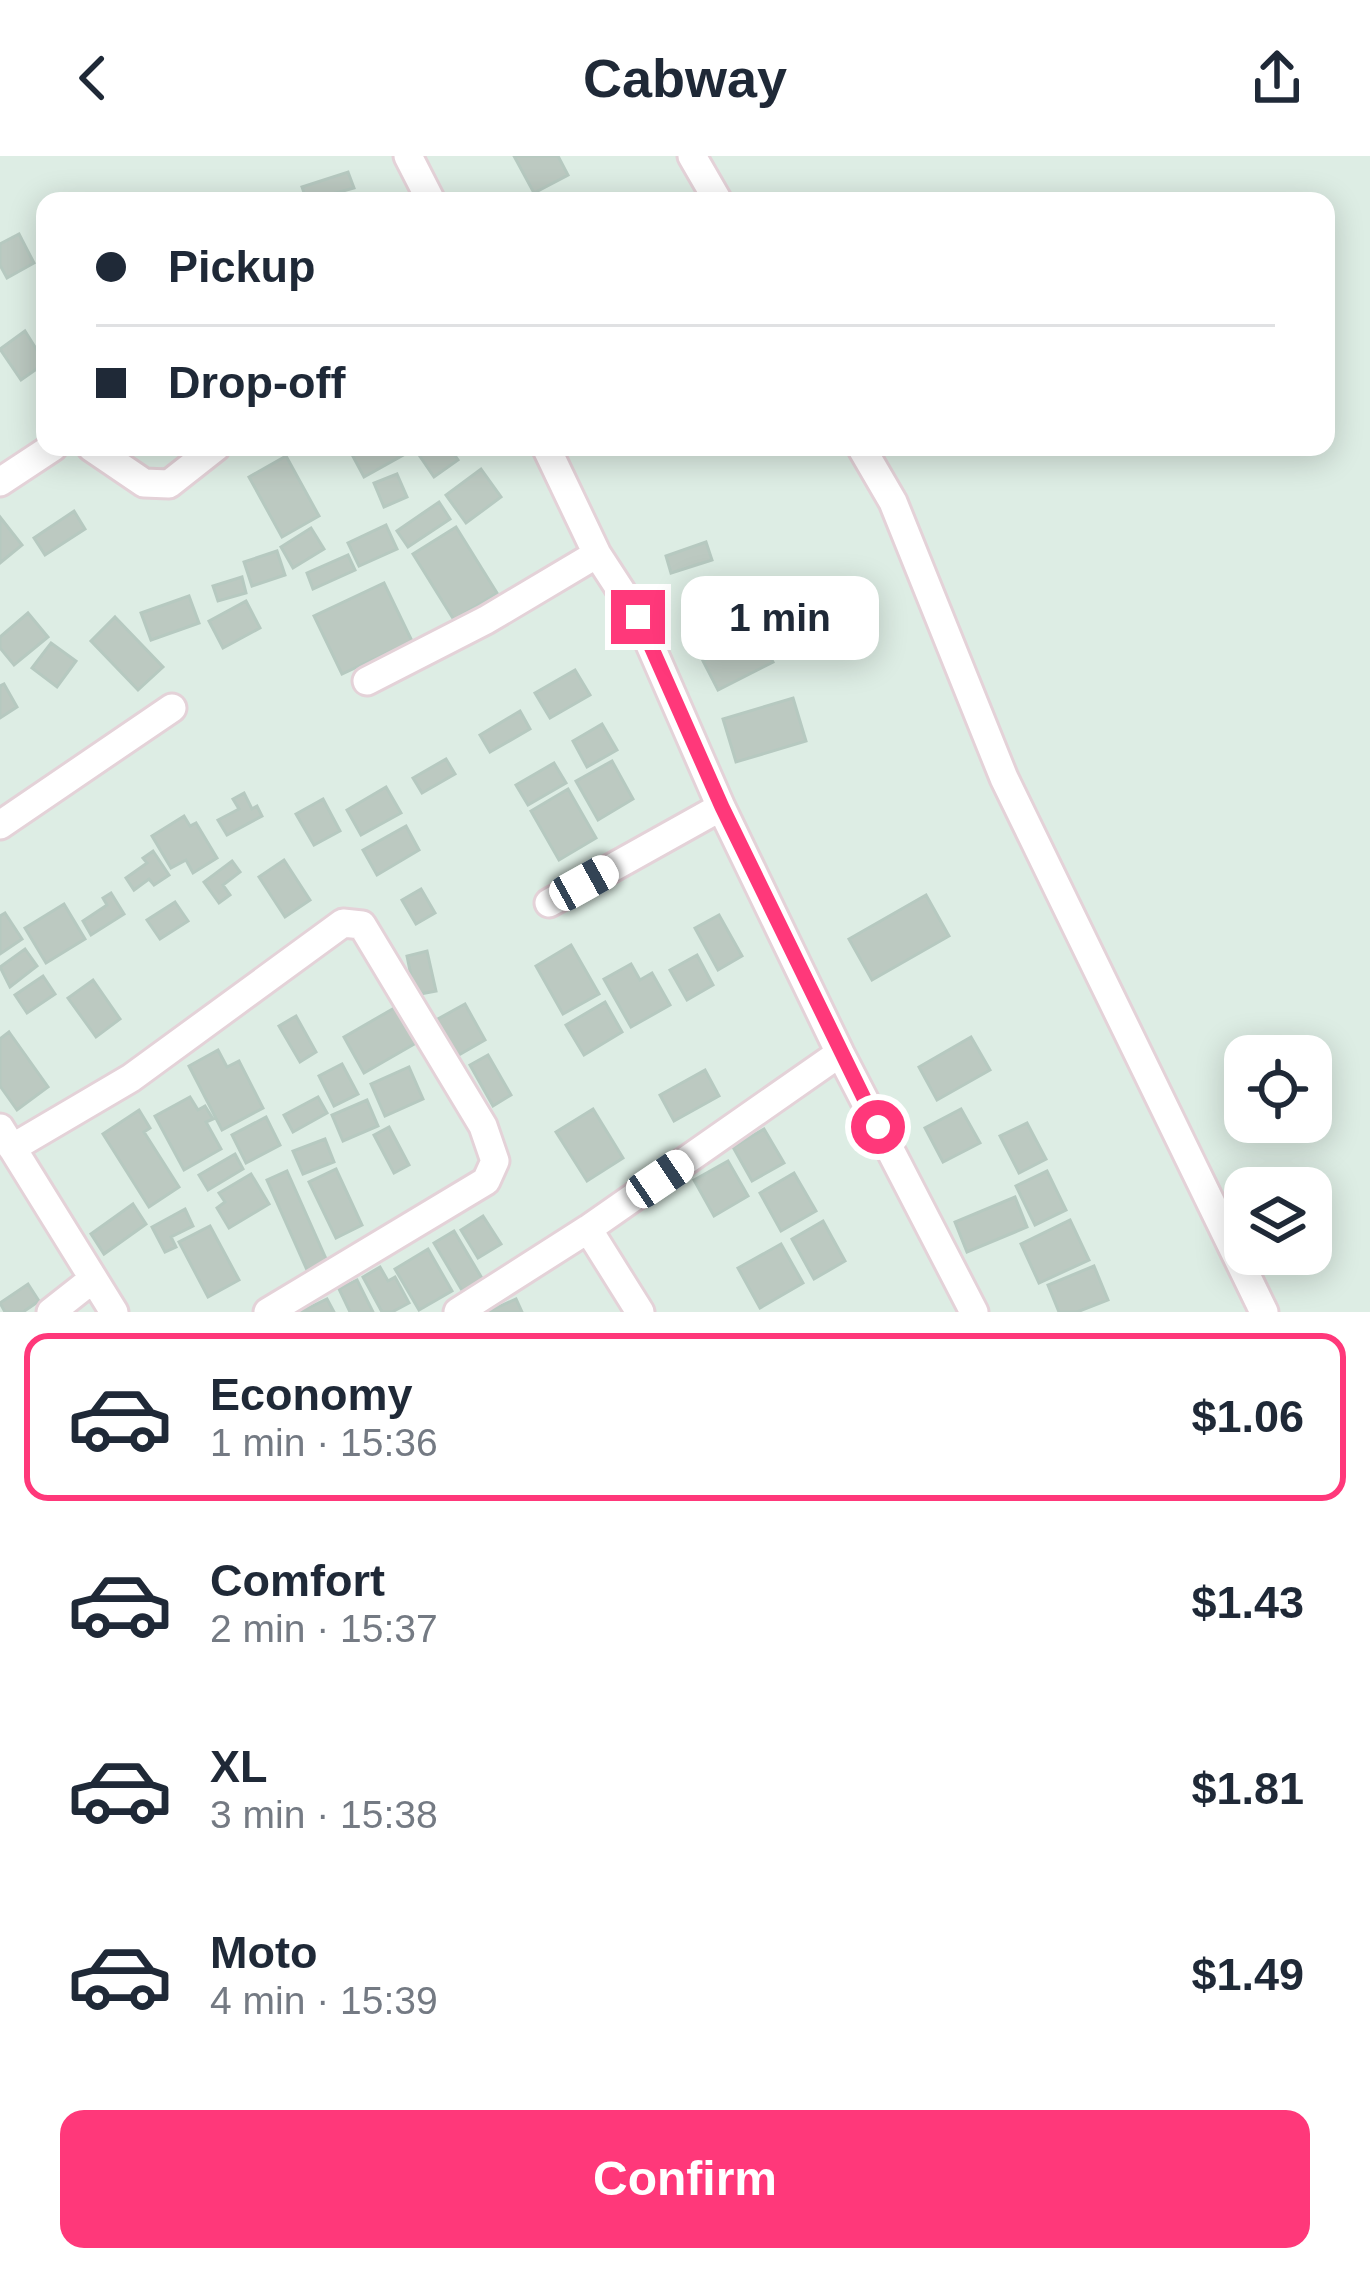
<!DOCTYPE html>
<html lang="en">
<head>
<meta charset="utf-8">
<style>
  body { margin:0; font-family:Arial,sans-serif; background:#f2f2f3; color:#1f2937; height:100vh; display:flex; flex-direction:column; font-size:45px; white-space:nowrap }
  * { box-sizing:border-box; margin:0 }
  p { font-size:39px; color:#747a83 }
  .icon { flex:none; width:66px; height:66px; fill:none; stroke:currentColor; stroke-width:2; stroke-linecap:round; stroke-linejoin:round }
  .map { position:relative; height:1156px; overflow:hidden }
  .panel { display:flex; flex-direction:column; background:#fff; flex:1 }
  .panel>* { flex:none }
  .top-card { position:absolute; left:36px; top:36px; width:1299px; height:264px; border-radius:24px; box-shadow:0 6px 30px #0003; display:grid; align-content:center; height:264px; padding:0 60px; background:#fff }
  .buttons { position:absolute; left:1224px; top:879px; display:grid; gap:24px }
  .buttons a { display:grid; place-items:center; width:108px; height:108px; border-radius:24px; background:#fff; box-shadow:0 6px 30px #0003; font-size:60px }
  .end { position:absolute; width:54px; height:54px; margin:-27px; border:15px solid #ff387a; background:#fff; box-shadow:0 0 0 6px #fff }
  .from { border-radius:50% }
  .bubble { position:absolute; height:84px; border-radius:24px; background:#fff; box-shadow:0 6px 30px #0003; font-size:39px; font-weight:800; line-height:84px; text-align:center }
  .car { position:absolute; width:36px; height:72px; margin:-36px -18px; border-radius:15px; box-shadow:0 0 9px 3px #0007; background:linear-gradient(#fff 24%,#345 0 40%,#fff 0 76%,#345 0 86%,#fff 0) }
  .top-card b { display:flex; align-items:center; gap:42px; height:114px; font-size:45px }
  .top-card b+b { border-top:3px solid #e0e1e3 }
  .top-card i { width:30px; height:30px; background:#1f2937 }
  ul { padding:21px 0 0; list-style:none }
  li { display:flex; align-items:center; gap:36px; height:168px; margin:0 24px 18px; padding:0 36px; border:6px solid transparent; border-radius:24px }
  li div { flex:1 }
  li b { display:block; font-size:45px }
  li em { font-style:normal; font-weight:800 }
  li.on { border-color:#ff387a }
  li>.icon { width:108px; height:108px; stroke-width:1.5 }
  .button { display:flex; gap:24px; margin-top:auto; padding:24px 60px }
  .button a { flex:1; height:138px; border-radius:24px; background:#ff387a; color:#fff; font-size:48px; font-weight:800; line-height:138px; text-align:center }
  header { display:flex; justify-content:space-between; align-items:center; height:156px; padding:0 60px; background:#fff; font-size:54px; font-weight:800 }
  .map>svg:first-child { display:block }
  .building { fill:#bcc9c1; stroke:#b6c9c0; stroke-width:3 }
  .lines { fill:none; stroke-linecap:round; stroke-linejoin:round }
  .minor-casing { stroke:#e4d2d8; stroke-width:33 }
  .minor { stroke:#fff; stroke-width:27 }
  .route { stroke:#ff387a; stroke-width:15 }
</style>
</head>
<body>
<header><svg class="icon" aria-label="back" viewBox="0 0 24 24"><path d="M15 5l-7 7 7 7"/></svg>Cabway<svg class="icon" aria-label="share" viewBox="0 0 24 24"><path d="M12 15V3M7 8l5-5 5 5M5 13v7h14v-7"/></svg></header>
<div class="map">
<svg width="1370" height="1156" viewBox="0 0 1370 1156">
  <rect width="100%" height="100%" fill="#ddede4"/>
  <path class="building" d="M514,0H558L568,19L534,37Z
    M348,16L354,32L307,45L302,31Z
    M19,78L34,107L7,122L0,109V88Z
    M25,175L45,207L21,224L0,193Z
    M348,291H403L407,297L364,321Z
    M431,291H449L458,304L434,321L419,299Z
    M286,300L319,360L282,381L249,321Z
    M481,313L501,341L466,367L446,339Z
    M397,318L407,341L384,351L374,327Z
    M439,346L450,363L408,391L397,375Z
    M74,355L85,373L45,399L34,382Z
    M0,361L22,389L0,407Z
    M386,369L397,393L359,410L348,387Z
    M456,371L497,437L454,464L413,398Z
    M311,372L324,393L293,412L281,391Z
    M706,386L712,404L671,417L666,400Z
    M277,395L285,419L252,430L244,406Z
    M348,399L355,414L313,433L307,417Z
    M242,421L246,437L218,445L213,430Z
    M384,427L412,485L342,518L314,460Z
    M753,434L765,462L707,487L695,459Z
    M189,440L199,467L151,484L141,457Z
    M246,445L260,472L223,492L209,465Z
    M28,457L48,481L14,509L0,492V481Z
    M115,461L163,511L138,534L91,485Z
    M759,478L773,506L718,534L703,505Z
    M51,487L76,505L57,531L32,512Z
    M575,514L590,539L550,562L535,537Z
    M4,528L17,551L0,562V530Z
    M793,542L806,585L736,606L723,563Z
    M520,555L530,573L490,596L480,579Z
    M602,568L617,594L587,611L573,585Z
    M446,603L455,618L422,637L413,622Z
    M612,605L633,643L598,664L576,625Z
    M554,607L566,627L528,649L516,629Z
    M386,631L401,657L361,679L347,654Z
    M568,633L596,682L559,704L531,655Z
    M244,637L252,653L257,650L262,660L227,679L218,664L239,653L233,643Z
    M323,643L340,675L314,689L296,658Z
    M184,660L190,670L196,667L217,702L193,717L186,704L171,712L152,680Z
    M406,670L419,694L377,719L363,694Z
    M153,695L169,719L154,729L149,723L134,734L126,722L147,707L143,702Z
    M284,704L310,744L285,761L259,721Z
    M232,705L240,716L223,729L230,739L219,747L204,726Z
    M421,733L435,757L416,768L402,744Z
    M111,737L124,758L91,779L83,765L107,749L103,742Z
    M926,739L949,780L872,824L849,783Z
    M175,746L188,765L160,783L147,764Z
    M64,748L85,783L46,807L25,772Z
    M5,757L22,783L0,798V760Z
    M719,759L742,800L718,814L695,772Z
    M571,789L599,838L563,858L536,810Z
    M25,793L37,810L10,831L0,811Z
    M427,795L436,835L415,839L407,800Z
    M697,799L713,829L687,844L670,814Z
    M631,808L640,824L652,817L670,849L631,871L604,823Z
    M43,820L55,838L27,857L15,839Z
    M93,824L120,863L96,881L68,842Z
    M605,846L622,876L584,899L566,869Z
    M403,847L423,883L364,917L344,881Z
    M465,848L485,884L457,900L436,864Z
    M296,860L316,896L300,906L279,870Z
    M9,876L48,931L17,954L0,930V883Z
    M971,881L990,914L937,944L919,911Z
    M218,894L227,911L239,905L263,952L222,974L189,910Z
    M488,899L511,939L493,950L470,909Z
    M342,908L358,938L334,950L319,920Z
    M409,911L423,943L385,960L371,928Z
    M705,914L719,940L674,965L660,939Z
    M190,941L198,954L205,950L213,963L206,966L221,993L184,1014L155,960Z
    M318,941L327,957L293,976L284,959Z
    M367,944L378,970L343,985L332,959Z
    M593,953L623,1002L587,1025L556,976Z
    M961,953L980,987L943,1006L925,972Z
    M139,954L150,972L144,976L179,1031L149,1051L103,978Z
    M266,961L280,989L246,1007L232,979Z
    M1027,967L1046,1003L1019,1017L1000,980Z
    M389,971L409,1009L394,1017L374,979Z
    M764,973L784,1007L752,1025L733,991Z
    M325,983L334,1006L303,1018L293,995Z
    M235,998L243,1013L208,1034L199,1019Z
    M728,1005L748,1040L714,1060L694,1024Z
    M336,1013L362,1069L336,1082L309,1026Z
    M287,1015L327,1105L307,1114L267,1024Z
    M1047,1015L1066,1054L1035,1069L1016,1030Z
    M794,1017L816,1055L781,1075L760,1037Z
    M251,1018L269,1048L229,1072L217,1052L225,1046L219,1037Z
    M1015,1041L1027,1071L967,1096L955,1066Z
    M133,1048L146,1068L104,1098L91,1078Z
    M185,1053L193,1070L171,1081L176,1091L165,1096L152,1071Z
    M483,1060L501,1088L478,1102L461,1074Z
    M1070,1064L1089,1104L1039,1127L1021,1088Z
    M823,1065L845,1105L814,1123L792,1083Z
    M210,1070L239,1124L208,1141L179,1086Z
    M454,1075L483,1124L463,1136L434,1087Z
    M781,1088L803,1127L760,1152L738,1112Z
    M428,1093L452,1135L419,1154L395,1113Z
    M1094,1110L1108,1144L1077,1156H1059L1048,1129Z
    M380,1111L388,1125L395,1121L409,1147L392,1156H382L363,1121Z
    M357,1124L373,1156H350L339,1133Z
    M28,1128L39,1145L23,1156H5L0,1147Z
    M327,1143L334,1156H300Z
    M516,1143L522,1156H487Z"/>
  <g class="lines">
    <g class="minor-casing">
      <path id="minor" d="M408,0L431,45
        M692,0L718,45
        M91,291L144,327L169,328L216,291
        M546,291L597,398L638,461L721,651L840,897L974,1156
        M861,291L893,346L1004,622L1264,1156
        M0,326L53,291
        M367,525L486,464L597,398
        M0,669L172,552
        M549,747L721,651
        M0,972L114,1156
        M12,992L131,922L343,767L362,769L483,970L495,1005L486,1025L268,1156
        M588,1073L640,1156
        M51,1156L93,1123
        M458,1156L588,1073L840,897"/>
    </g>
    <use href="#minor" class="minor"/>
  </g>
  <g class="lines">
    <path class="route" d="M638,461L722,651L878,971"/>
  </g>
</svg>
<div class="buttons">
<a><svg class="icon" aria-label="locate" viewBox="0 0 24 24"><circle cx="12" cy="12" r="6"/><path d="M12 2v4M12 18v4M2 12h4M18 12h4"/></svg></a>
<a><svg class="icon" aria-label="layers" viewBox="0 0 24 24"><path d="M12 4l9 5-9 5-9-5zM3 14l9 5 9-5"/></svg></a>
</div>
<i class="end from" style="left:878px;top:971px"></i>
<i class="end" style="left:638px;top:461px"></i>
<div class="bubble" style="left:681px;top:420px;width:198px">1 min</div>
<i class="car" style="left:584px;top:727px;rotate:61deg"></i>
<i class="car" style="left:660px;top:1023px;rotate:56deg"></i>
<div class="top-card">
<b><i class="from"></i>Pickup</b>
<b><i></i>Drop-off</b>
</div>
</div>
<section class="panel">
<ul>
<li class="on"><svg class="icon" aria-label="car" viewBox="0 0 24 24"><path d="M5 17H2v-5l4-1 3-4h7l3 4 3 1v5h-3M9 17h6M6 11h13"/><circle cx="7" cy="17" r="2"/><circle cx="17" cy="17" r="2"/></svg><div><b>Economy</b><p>1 min · 15:36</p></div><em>$1.06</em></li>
<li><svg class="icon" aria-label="car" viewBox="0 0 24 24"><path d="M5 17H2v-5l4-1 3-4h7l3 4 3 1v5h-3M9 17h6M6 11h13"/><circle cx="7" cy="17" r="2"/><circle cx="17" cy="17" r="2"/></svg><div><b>Comfort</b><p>2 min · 15:37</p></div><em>$1.43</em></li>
<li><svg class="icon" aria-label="car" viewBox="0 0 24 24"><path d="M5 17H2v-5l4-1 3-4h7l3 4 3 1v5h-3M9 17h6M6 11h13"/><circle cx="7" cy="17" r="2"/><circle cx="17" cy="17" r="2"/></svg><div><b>XL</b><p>3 min · 15:38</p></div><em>$1.81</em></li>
<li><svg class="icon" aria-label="car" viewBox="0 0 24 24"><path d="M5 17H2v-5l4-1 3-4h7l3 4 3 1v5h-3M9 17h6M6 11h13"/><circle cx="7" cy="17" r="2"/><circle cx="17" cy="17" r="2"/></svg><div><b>Moto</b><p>4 min · 15:39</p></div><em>$1.49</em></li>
</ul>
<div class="button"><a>Confirm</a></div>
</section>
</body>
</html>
